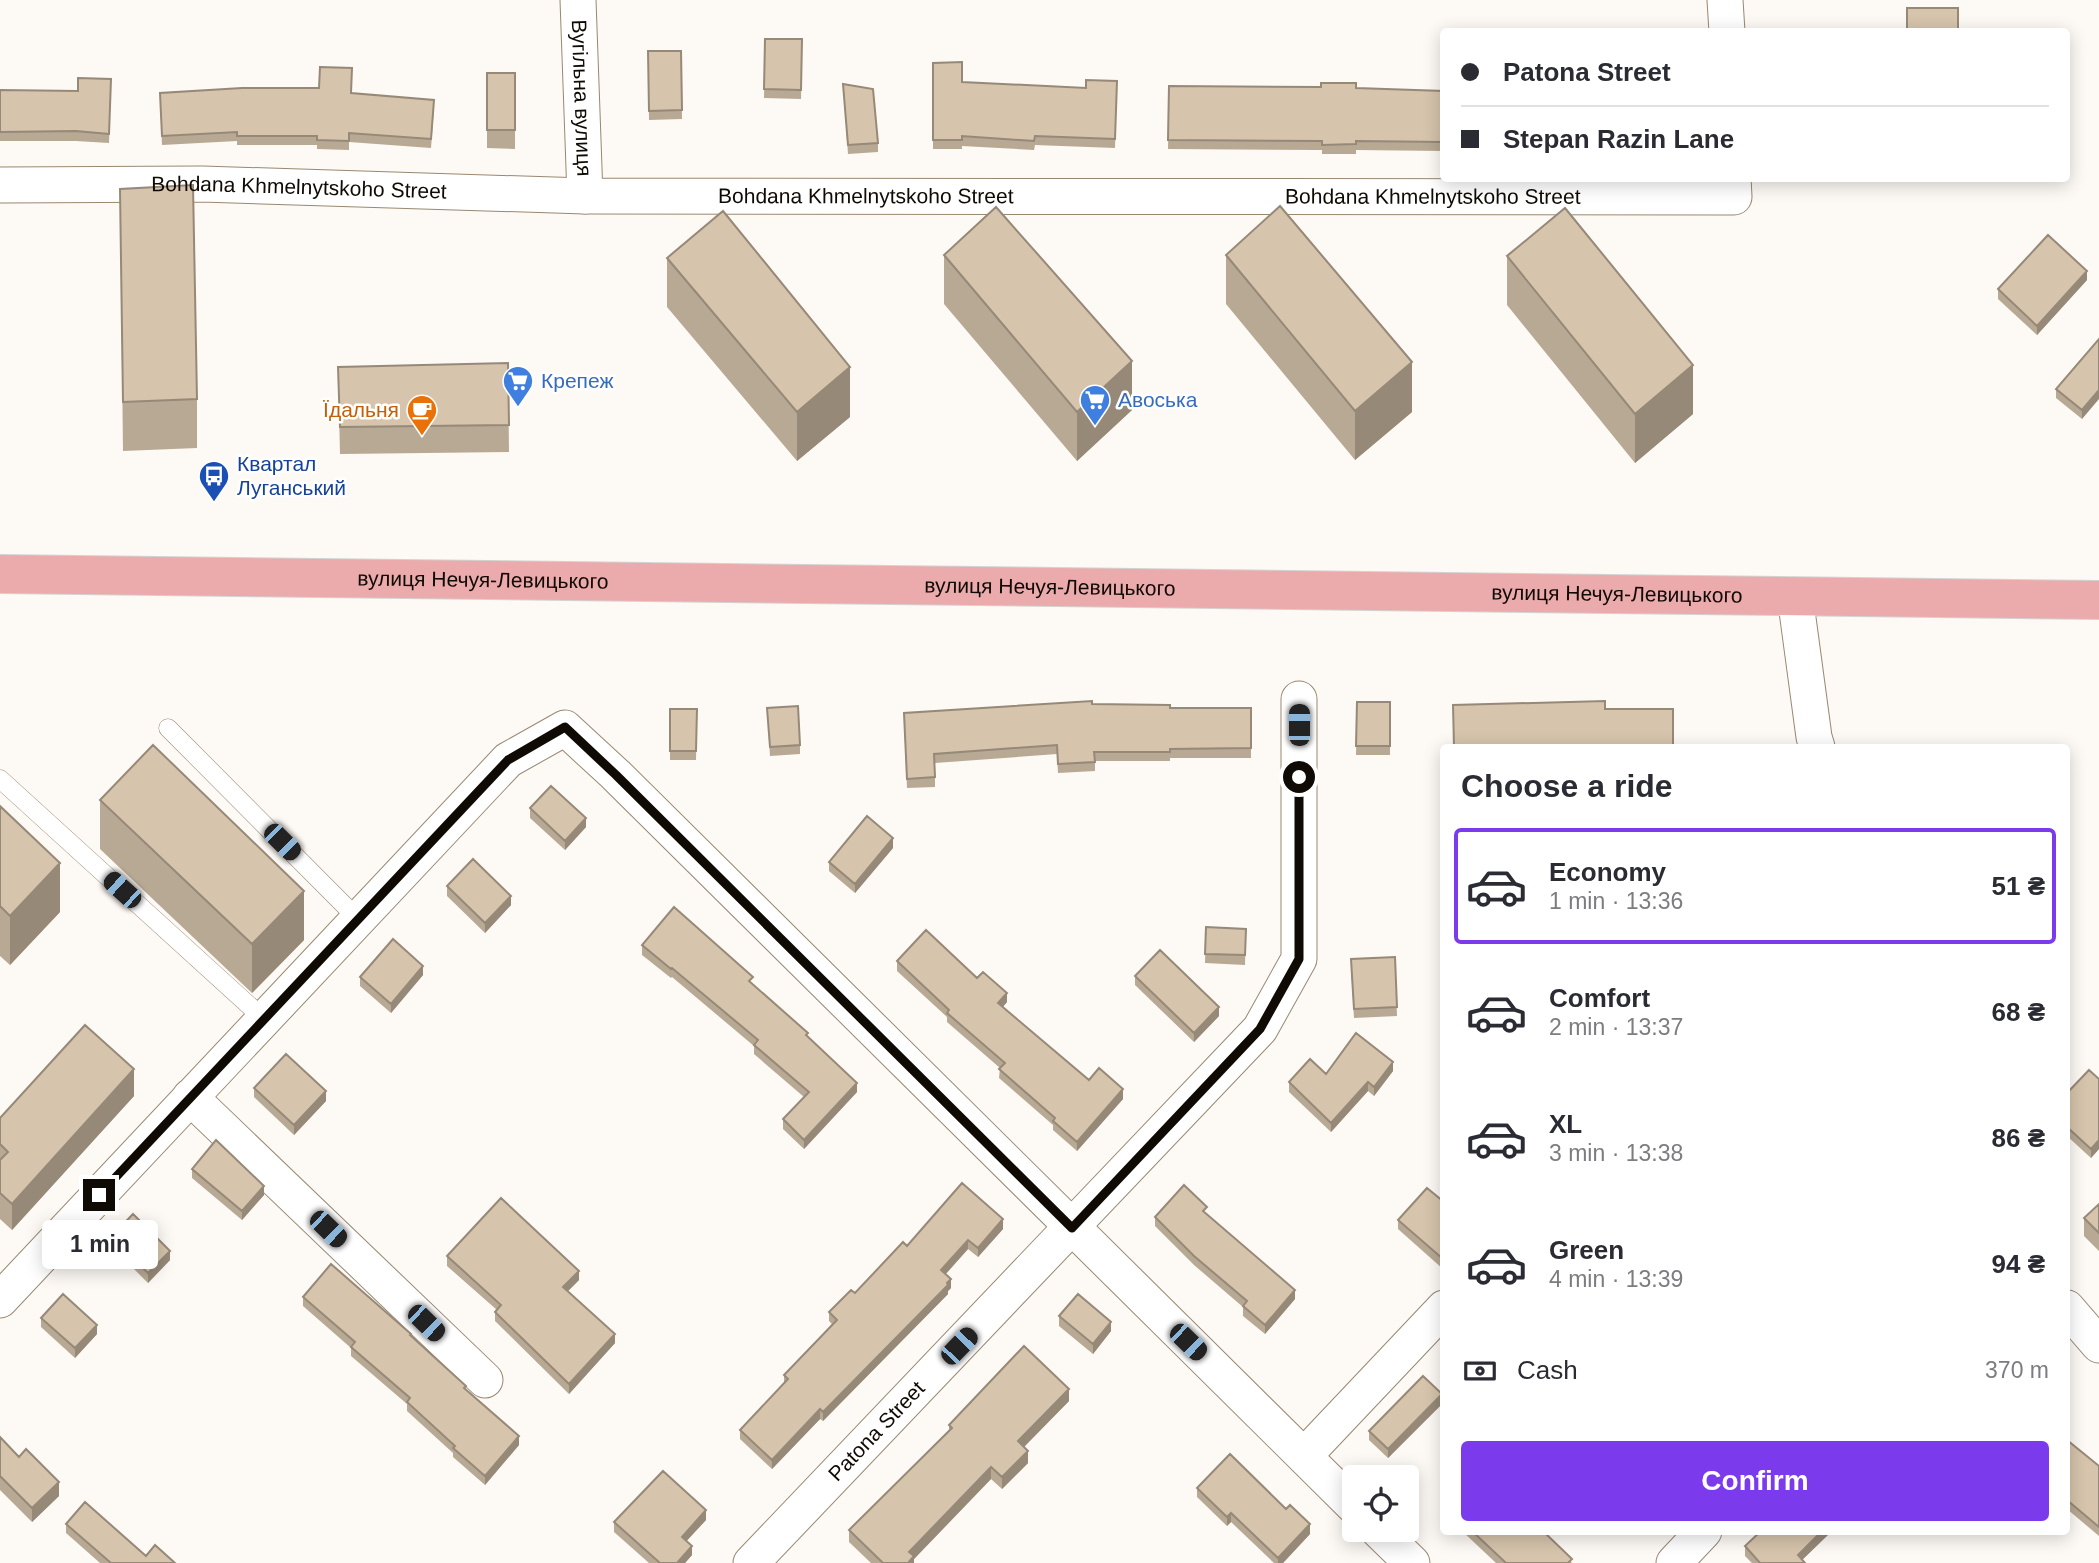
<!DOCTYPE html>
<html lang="en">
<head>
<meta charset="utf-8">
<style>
  body { margin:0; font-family:Helvetica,sans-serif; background:#f7f7f7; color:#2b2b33; height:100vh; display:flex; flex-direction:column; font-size:26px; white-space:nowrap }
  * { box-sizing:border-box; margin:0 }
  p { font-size:23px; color:#7c7c81 }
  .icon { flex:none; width:38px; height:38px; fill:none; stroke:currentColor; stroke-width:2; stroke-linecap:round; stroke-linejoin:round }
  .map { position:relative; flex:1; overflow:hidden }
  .panel { position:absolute; left:1440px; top:744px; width:630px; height:791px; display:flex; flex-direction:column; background:#fff; border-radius:7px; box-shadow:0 4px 18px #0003 }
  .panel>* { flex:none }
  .hud { position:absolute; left:1440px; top:28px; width:630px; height:154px; border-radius:7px; box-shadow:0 4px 18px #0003; display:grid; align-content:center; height:154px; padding:0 21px; background:#fff }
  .buttons { position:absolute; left:1342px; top:1465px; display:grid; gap:14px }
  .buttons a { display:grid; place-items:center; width:77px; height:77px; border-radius:7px; background:#fff; box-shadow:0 4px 18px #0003; font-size:35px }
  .end { position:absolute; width:32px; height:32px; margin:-16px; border:9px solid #100a04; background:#fff; box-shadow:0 0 0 4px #fff }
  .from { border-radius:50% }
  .bubble { position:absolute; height:49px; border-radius:7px; background:#fff; box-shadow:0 4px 18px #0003; font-size:23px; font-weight:700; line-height:49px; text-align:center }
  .car { position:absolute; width:21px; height:42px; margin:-21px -10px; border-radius:9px; box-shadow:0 0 5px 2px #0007; background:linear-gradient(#222 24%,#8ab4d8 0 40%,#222 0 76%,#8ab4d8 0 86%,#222 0) }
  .hud b { display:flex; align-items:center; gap:24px; height:66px; font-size:26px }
  .hud b+b { border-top:2px solid #e1e1e2 }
  .hud i { width:18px; height:18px; background:#2b2b33 }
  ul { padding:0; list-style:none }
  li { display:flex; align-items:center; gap:21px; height:116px; margin:0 14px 10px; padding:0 7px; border:4px solid transparent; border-radius:7px }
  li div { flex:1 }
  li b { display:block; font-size:26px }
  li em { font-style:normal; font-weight:700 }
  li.active { border-color:#7c3aed }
  li>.icon { width:63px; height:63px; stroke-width:1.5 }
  h2 { padding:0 21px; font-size:32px; line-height:84px }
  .pay { display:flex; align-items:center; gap:18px; height:77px; padding:0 21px; font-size:26px }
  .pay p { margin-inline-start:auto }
  .cta { display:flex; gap:14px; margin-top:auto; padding:14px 21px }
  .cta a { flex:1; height:80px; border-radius:7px; background:#7c3aed; color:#fff; font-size:28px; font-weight:700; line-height:80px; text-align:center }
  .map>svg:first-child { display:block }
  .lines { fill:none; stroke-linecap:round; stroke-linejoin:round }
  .service-casing { stroke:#998871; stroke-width:19 }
  .minor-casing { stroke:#998871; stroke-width:37 }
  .primary-casing { stroke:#d4d3d2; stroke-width:40 }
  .service { stroke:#fff; stroke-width:18 }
  .minor { stroke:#fff; stroke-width:35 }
  .primary { stroke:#ebaaac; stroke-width:38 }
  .wall { fill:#b8a994 }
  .shaded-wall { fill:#968978 }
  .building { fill:#d6c4ac; stroke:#968978; stroke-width:2 }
  .route { stroke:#100a04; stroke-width:9 }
  .labels { text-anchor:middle; stroke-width:5; stroke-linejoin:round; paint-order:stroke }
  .street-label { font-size:21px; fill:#100a04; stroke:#fff }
  .shop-label { font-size:21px; fill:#366cbe; stroke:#fff; text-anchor:start }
  .food-label { font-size:21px; fill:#c56008; stroke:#fff; text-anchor:end }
  .transit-label { font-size:21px; fill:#164399; stroke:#fff; text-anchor:start }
</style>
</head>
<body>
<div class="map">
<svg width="2099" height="1563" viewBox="0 0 2099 1563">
  <rect width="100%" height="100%" fill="#fdf9f4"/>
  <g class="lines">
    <g class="service-casing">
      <path id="service" d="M168,728L358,919
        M0,779L264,1019"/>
    </g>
    <g class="minor-casing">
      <g id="minor">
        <path id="s1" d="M578,0L585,196"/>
        <path d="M1725,0L1727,32"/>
        <path id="s2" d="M0,185L202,184L585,196L1734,197L1733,178"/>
        <path d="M1795,596L1814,737L1817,747"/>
        <path d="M190,1097L485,1380"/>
        <path d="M0,1300L508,760L565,728L616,775L1354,1506"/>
        <path d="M2067,1308L2099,1345"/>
        <path d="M1304,1456L1444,1308"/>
        <path d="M1378,1530L1412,1563"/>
        <path id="s3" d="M751,1563L1260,1029L1299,959V699"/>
        <path d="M1674,1563L1704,1531"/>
      </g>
    </g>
    <g class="primary-casing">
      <g id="primary">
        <path id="s4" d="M0,574L2099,600"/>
      </g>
    </g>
    <use href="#service" class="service"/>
    <use href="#minor" class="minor"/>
    <use href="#primary" class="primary"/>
  </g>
  <path class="wall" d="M765,39H802L801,99L764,98Z
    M648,51H681L682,119L649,120Z
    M933,63L962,82L1086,88L1117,81L1115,148L1035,145L1034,150L962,146V149H933Z
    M487,73H515V149L487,148Z
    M111,79L109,143L76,141H0V90L78,91Z
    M843,84L878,143V152L848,154Z
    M1169,86L1444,91V151L1356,150V154H1322V150L1168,149Z
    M351,93L434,109L431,148L349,142V150L317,149V145H237V141L162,145L160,102Z
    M120,189L197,399V448L123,451Z
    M944,255L1132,410L1077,461L944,304Z
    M1226,255L1412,412L1355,460L1226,304Z
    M1507,256L1693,414L1635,463L1507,305Z
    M667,258L850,417L797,461L667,307Z
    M2087,280L2037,335L1998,299V289Z
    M2099,339L2082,419L2056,398V389Z
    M508,363L509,452L340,454L338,367Z
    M1357,702H1390V755H1356Z
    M1092,704L1170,708H1251V758H1170V761H1095V771L1058,773L1057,754L935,763V787L907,788L904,722Z
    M767,708L800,745V754L770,756Z
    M670,709H697L696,760H670Z
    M100,800L304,940L252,993L100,849Z
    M0,806L60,912L10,965L0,956Z
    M530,808L586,827L565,850L530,818Z
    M893,848L855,893L829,871V862Z
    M447,886L511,905L485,933L447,896Z
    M1206,927L1246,929L1245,965L1205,963Z
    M642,945L753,985L808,1037L857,1092L804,1149L783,1129V1119L804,1097L754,1054V1046L672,977L671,978L642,955Z
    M1395,957L1397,1016L1354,1018L1351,968Z
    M897,961L977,978L1007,1002L1003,1007L1089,1080L1123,1099L1077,1151L1053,1130V1125L999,1078L1000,1068L947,1022V1017L897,971Z
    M423,975L391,1013L360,986V977Z
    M1135,976L1219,1016L1194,1042L1135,985Z
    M1393,1071L1374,1096L1368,1091L1331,1132L1289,1092V1082L1326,1074Z
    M2099,1079V1149L2091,1158L2067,1136V1093Z
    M254,1088L326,1101L294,1135L254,1097Z
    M134,1096L12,1230L0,1219V1118Z
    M192,1169L264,1195L242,1220L192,1178Z
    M1444,1202V1267L1443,1269L1398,1229V1220Z
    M2099,1204V1251L2084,1236V1218Z
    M1207,1215L1295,1299L1265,1334L1243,1316V1307L1194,1265L1155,1226V1217Z
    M1003,1229L978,1257L968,1249L946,1274L951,1288L948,1291V1294L823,1421L820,1419L772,1469L740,1439V1430L784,1384V1375L832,1324L829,1321V1312L855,1293L907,1246Z
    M111,1237L170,1260L148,1283L111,1246Z
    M447,1256L579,1280L568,1291L615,1343L569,1394L495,1321V1312L497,1310L447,1266Z
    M303,1297L411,1336L519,1445L485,1485L453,1457V1453L407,1411V1404L351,1356V1348L303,1306Z
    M1059,1316L1111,1331L1093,1354L1059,1326Z
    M41,1318L97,1334L75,1358L41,1327Z
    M1069,1401L1024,1447L1028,1463L1002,1489L991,1479L914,1559V1563H871L849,1542V1530L949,1430V1425Z
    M1442,1404L1388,1458L1369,1440V1431Z
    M2067,1428L2069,1439L2068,1441L2099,1466V1536L2067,1509Z
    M0,1437L59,1496L32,1522L0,1490Z
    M1197,1488L1310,1534L1283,1563H1274L1231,1522L1227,1526L1197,1497Z
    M706,1520L686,1541L692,1555L685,1563H649L614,1532V1522Z
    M66,1524L146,1556L175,1563H100L66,1533Z
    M1462,1531H1543L1572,1563H1496Z
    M1761,1531H1832L1802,1560L1805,1563H1752L1745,1556V1546Z"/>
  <path class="shaded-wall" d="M2087,271V280L2037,335V326Z
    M1132,361V410L1077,461V412Z
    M1412,362V412L1355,460V411Z
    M1693,365V414L1635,463V414Z
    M850,367V417L797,461V412Z
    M2099,390V399L2082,419V410Z
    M586,818V827L565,850V841Z
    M893,838V848L855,893V884Z
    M60,863V912L10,965V916Z
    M304,891V940L252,993V944Z
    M511,896V905L485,933V923Z
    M423,966V975L391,1013V1004Z
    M1007,993V1002L998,1012V1003Z
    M1219,1007V1016L1194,1042V1033Z
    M1393,1062V1071L1374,1096V1087Z
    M134,1069V1096L12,1230V1204Z
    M1368,1082V1091L1331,1132V1123Z
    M857,1083V1092L804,1149V1140Z
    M1123,1089V1099L1077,1151V1142Z
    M326,1091V1101L294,1135V1125Z
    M2099,1140V1149L2091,1158V1149Z
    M264,1186V1195L242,1220V1211Z
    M1003,1219V1229L978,1257V1248Z
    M968,1240V1249L941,1279V1270Z
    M170,1251V1260L148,1283V1273Z
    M579,1271V1280L563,1296V1287Z
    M951,1279V1288L948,1291V1294L823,1421V1412Z
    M1295,1290V1299L1265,1334V1325Z
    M1111,1322V1331L1093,1354V1344Z
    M97,1325V1334L75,1358V1348Z
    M615,1334V1343L569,1394V1384Z
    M1069,1389V1401L1018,1453V1441Z
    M1442,1394V1404L1388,1458V1449Z
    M820,1409V1419L772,1469V1460Z
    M2069,1430V1439L2067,1442V1432Z
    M519,1436V1445L485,1485V1476Z
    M1028,1451V1463L1002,1489V1477Z
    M991,1467V1479L914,1559V1563H908L909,1552Z
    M59,1482V1496L32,1522V1508Z
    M706,1510V1520L682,1546V1537Z
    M1231,1513V1522L1227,1526V1517Z
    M1310,1524V1534L1283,1563H1278V1558Z
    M1822,1531H1832L1799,1563L1798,1555Z
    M692,1546V1555L685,1563H677Z"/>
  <path class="building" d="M1907,8H1958V32H1907Z
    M765,39H802L801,90L764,89Z
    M648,51H681L682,110L649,111Z
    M962,62V82L1086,88V80L1117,81L1115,139L1035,136L1034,141L962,136V140H933V63Z
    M320,67L352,68L351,93L434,100L431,139L349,133V141L317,140V136H237V132L162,136L160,93L242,88H319Z
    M487,73H515V130H487Z
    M78,78L111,79L109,134L76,131L0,132V90L78,91Z
    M1321,83H1356V88L1444,91V142L1356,141V144L1322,145V141L1168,140L1169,86L1321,87Z
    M843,84L873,89L878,143L848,145Z
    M193,185L197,399L123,402L120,189Z
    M1280,206L1412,362L1355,411L1226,255Z
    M996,207L1132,361L1077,412L944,255Z
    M1565,208L1693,365L1635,414L1507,256Z
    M723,211L850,367L797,412L667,258Z
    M2048,235L2087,271L2037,326L1998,289Z
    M2099,339V390L2082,410L2056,389Z
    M508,363L509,425L340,427L338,367Z
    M1092,701V704L1170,705V708H1251V748L1170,749V752H1094L1095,762L1058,764L1057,745L934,754L935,777L907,779L904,713Z
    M1605,701V709H1673V747H1454L1453,705Z
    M1357,702H1390V746H1356Z
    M798,706L800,745L770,747L767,708Z
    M670,709H697L696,751H670Z
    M153,745L304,891L252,944L100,800Z
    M551,786L586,818L565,841L530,808Z
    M0,806L60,863L10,916L0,906Z
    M867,816L893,838L855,884L829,862Z
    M473,859L511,896L485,923L447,886Z
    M674,907L753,977L749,981L808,1033L806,1035L857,1083L804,1140L783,1119L809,1092L754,1045L758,1040L672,968L671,969L642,945Z
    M1206,927L1246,929L1245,955L1205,954Z
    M926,930L977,978L983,972L1007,993L998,1003L1089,1080L1099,1068L1123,1089L1077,1142L1053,1121L1055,1118L999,1069L1005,1063L947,1013L949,1010L897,961Z
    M393,939L423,966L391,1004L360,977Z
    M1160,950L1219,1007L1194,1033L1135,976Z
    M1395,957L1397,1007L1354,1009L1351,959Z
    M85,1025L134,1069L12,1204L0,1193V1160L8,1152L0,1144V1118Z
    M1356,1033L1393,1062L1374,1087L1368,1082L1331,1123L1289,1082L1310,1059L1326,1074Z
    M286,1054L326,1091L294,1125L254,1088Z
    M2089,1070L2099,1079V1140L2091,1149L2067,1127V1093Z
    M216,1140L264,1186L242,1211L192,1169Z
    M962,1183L1003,1219L978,1248L968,1240L941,1270L951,1279L947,1283L948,1285L823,1412L820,1409L772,1460L740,1430L788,1379L784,1375L837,1320L829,1312L851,1290L855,1293L903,1242L907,1246Z
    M1184,1185L1207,1207L1203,1211L1295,1290L1265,1325L1243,1306L1247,1301L1194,1256L1155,1217Z
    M1427,1188L1444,1202V1258L1443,1259L1398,1220Z
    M501,1198L579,1271L563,1287L615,1334L569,1384L495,1312L501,1305L447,1256Z
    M2099,1204V1233L2084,1218Z
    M133,1214L170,1251L148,1273L111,1237Z
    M331,1264L411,1334L410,1335L466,1386L464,1388L519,1436L485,1476L453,1448L455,1446L407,1402L410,1398L351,1347L355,1342L303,1297Z
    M63,1294L97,1325L75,1348L41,1318Z
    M1078,1294L1111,1322L1093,1344L1059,1316Z
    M1024,1346L1069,1389L1018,1441L1028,1451L1002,1477L991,1467L909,1552L914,1556L908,1563H883L849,1530L952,1428L949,1425Z
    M1423,1376L1442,1394L1388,1449L1369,1431Z
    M0,1437L19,1457L26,1449L59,1482L32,1508L0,1476Z
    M2067,1440L2099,1466V1527L2067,1500Z
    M1230,1454L1286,1509L1290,1505L1310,1524L1278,1558L1231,1513L1227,1517L1197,1488Z
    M663,1471L706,1510L682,1537L692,1546L677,1563H660L614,1522Z
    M85,1502L146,1556L155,1545L175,1563H111L66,1524Z
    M1472,1531H1543L1572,1559L1568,1563H1506Z
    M1761,1531H1822L1798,1555L1805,1563H1760L1745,1546Z"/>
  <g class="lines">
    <path class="route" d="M99,1195L508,760L565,727L616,775L1072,1228L1260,1029L1299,959V777"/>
  </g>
  <defs>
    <g id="supermarket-pin" transform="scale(1.575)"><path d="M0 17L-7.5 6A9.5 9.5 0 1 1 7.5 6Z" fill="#3f7fe0" stroke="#fff"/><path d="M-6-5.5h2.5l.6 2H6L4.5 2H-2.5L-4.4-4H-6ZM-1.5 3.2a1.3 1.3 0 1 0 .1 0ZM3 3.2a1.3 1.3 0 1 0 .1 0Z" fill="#fff"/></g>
    <g id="cafe-pin" transform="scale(1.575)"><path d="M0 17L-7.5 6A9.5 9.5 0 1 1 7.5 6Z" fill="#e8710a" stroke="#fff"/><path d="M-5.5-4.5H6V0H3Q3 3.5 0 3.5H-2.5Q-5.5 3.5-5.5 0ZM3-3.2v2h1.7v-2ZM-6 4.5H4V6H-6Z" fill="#fff"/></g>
    <g id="bus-pin" transform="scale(1.575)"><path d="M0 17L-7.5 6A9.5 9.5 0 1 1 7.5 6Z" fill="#1a4fb4" stroke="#fff"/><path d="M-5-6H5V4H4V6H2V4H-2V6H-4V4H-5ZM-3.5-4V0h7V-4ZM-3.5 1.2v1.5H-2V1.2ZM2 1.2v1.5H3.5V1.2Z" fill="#fff"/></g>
  </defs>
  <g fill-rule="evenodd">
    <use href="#supermarket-pin" x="518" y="381"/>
    <use href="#supermarket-pin" x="1095" y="400"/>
    <use href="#cafe-pin" x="422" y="410"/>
    <use href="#bus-pin" x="214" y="476"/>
  </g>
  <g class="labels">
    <g class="street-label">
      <text dy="7" stroke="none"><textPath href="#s1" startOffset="98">Вугільна вулиця</textPath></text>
      <text dy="7" stroke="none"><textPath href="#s2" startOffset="299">Bohdana Khmelnytskoho Street</textPath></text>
      <text dy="7" stroke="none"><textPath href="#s2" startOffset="866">Bohdana Khmelnytskoho Street</textPath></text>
      <text dy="7" stroke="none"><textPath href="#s2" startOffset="1433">Bohdana Khmelnytskoho Street</textPath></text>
      <text dy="7" stroke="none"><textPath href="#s4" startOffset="483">вулиця Нечуя-Левицького</textPath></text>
      <text dy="7" stroke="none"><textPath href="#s4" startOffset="1050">вулиця Нечуя-Левицького</textPath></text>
      <text dy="7" stroke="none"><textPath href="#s4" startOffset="1617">вулиця Нечуя-Левицького</textPath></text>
      <text dy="7" stroke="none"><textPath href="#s3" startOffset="182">Patona Street</textPath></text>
    </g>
    <g class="shop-label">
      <text x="541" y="388">Крепеж</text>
      <text x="1118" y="407">Авоська</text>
    </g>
    <g class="food-label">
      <text x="399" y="417">Їдальня</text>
    </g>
    <g class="transit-label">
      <text x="237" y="471">Квартал<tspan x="237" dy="24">Луганський</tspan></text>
    </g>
  </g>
</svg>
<div class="buttons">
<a><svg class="icon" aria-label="locate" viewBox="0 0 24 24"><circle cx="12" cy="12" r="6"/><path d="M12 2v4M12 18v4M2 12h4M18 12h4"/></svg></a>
</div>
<i class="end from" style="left:1299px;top:777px"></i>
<i class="end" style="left:99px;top:1195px"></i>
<div class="bubble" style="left:42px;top:1220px;width:116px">1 min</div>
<i class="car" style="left:1299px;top:725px;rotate:0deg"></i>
<i class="car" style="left:282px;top:842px;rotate:135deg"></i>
<i class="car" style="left:122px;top:890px;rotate:312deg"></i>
<i class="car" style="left:328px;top:1229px;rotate:134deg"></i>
<i class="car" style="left:426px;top:1323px;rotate:134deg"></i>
<i class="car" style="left:1188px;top:1342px;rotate:134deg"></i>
<i class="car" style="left:959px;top:1346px;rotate:44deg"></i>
<div class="hud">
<b><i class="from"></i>Patona Street</b>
<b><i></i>Stepan Razin Lane</b>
</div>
<section class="panel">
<h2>Choose a ride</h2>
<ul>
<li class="active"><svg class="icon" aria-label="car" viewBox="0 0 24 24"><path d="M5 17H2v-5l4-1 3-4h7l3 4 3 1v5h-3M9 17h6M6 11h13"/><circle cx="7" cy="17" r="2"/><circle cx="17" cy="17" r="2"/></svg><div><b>Economy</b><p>1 min · 13:36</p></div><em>51 ₴</em></li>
<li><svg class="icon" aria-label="car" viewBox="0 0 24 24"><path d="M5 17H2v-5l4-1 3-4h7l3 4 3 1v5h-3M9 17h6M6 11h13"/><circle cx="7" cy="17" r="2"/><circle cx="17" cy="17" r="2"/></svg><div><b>Comfort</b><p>2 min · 13:37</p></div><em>68 ₴</em></li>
<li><svg class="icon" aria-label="car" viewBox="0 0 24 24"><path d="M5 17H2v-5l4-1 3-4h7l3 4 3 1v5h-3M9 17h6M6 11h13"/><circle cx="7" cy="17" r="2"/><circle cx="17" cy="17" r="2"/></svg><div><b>XL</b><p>3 min · 13:38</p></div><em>86 ₴</em></li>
<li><svg class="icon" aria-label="car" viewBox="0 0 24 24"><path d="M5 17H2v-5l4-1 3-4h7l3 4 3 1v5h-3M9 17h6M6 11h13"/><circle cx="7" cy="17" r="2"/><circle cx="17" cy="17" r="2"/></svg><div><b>Green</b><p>4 min · 13:39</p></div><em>94 ₴</em></li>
</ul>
<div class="pay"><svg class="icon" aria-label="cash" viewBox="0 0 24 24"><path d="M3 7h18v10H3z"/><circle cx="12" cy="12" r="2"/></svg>Cash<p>370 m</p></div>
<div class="cta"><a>Confirm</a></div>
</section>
</div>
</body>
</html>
